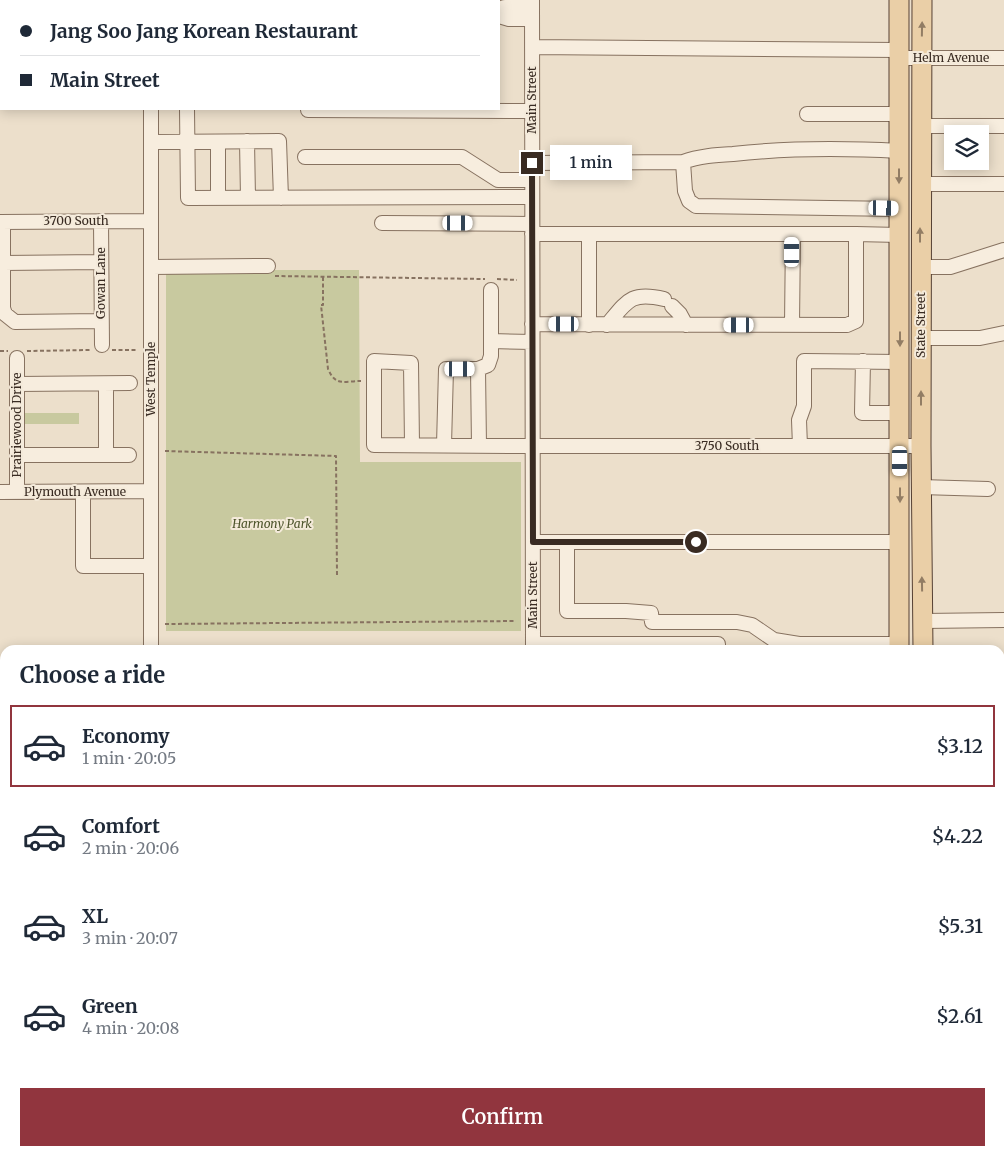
<!DOCTYPE html>
<html lang="en">
<head>
<meta charset="utf-8">
<style>
  body { margin:0; font-family:Merriweather,serif; background:#f2f2f3; color:#1f2937; height:100vh; display:flex; flex-direction:column; font-size:19px; white-space:nowrap }
  * { box-sizing:border-box; margin:0 }
  p { font-size:16px; color:#747a83 }
  .icon { flex:none; width:28px; height:28px; fill:none; stroke:currentColor; stroke-width:2; stroke-linecap:round; stroke-linejoin:round }
  .map { position:relative; flex:1; overflow:hidden }
  .panel { position:absolute; left:0px; top:645px; width:1005px; height:511px; display:flex; flex-direction:column; background:#fff; border-radius:15px 15px 0 0; box-shadow:0 2px 12px #0003 }
  .panel>* { flex:none }
  .guide { position:absolute; left:0px; top:0px; width:500px; height:110px; box-shadow:0 2px 12px #0003; display:grid; align-content:center; height:110px; padding:0 20px; background:#fff }
  .fabs { position:absolute; left:944px; top:125px; display:grid; gap:10px }
  .fabs a { display:grid; place-items:center; width:45px; height:45px; border-radius:0px; background:#fff; box-shadow:0 2px 12px #0003; font-size:25px }
  .end { position:absolute; width:22px; height:22px; margin:-11px; border:6px solid #392b22; background:#fff; box-shadow:0 0 0 2px #fff }
  .from { border-radius:50% }
  .bubble { position:absolute; height:35px; border-radius:0px; background:#fff; box-shadow:0 2px 12px #0003; font-size:16px; font-weight:600; line-height:35px; text-align:center }
  .car { position:absolute; width:15px; height:30px; margin:-15px -8px; border-radius:6px; box-shadow:0 0 4px 1px #0007; background:linear-gradient(#fff 24%,#345 0 40%,#fff 0 76%,#345 0 86%,#fff 0) }
  .guide b { display:flex; align-items:center; gap:18px; height:48px; font-size:19px }
  .guide b+b { border-top:1px solid #e0e1e3 }
  .guide i { width:12px; height:12px; background:#1f2937 }
  ul { padding:0; list-style:none }
  li { display:flex; align-items:center; gap:15px; height:82px; margin:0 10px 8px; padding:0 10px; border:2px solid transparent; border-radius:0px }
  li div { flex:1 }
  li b { display:block; font-size:19px }
  li em { font-style:normal; font-weight:600 }
  li.selected { border-color:#91353e }
  li>.icon { width:45px; height:45px; stroke-width:1.5 }
  h2 { padding:0 20px; font-size:22px; line-height:60px }
  .primary-button { display:flex; gap:10px; margin-top:auto; padding:10px 20px }
  .primary-button a { flex:1; height:58px; border-radius:0px; background:#91353e; color:#fff; font-size:20px; font-weight:600; line-height:58px; text-align:center }
  .map>svg:first-child { display:block }
  .green { fill:#c8c99f }
  .lines { fill:none; stroke-linecap:round; stroke-linejoin:round }
  .minor-casing { stroke:#877260; stroke-width:16 }
  .major-casing { stroke:#564134; stroke-width:21 }
  .path { stroke:#877260; stroke-width:2; stroke-dasharray:4 2.5; stroke-linecap:butt }
  .minor { stroke:#f7edde; stroke-width:14 }
  .major { stroke:#eacfa7; stroke-width:19 }
  .oneway { fill:#927d64 }
  .route { stroke:#392b22; stroke-width:6 }
  .labels { text-anchor:middle; stroke-width:4; stroke-linejoin:round; paint-order:stroke }
  .street-label { font-size:12px; fill:#392b22; stroke:#f4eada }
  .park-label { font-size:12px; font-style:italic; fill:#4d542b; stroke:#f4eada }
</style>
</head>
<body>
<div class="map">
<svg width="1004" height="1156" viewBox="0 0 1004 1156">
  <rect width="100%" height="100%" fill="#ecdfcb"/>
  <path class="green" d="M166,270H359L360,462H521V631H166Z
    M25,413H79V424H25Z"/>
  <g class="lines">
    <g class="minor-casing">
      <path id="minor" d="M37,0V1
        M273,0V1
        M308,0V1
        M532,0L533,650
        M151,1V0
        M381,1V0
        M499,9L505,7H532
        M499,16L509,19H532
        M532,47L899,50
        M899,58H1004
        M151,109V650
        M187,109L188,198L532,197
        M308,110L532,111
        M807,114H899
        M920,126H1004
        M247,141L248,198
        M151,142L279,141L281,198
        M305,157H462L498,180H532
        M683,162C699,156 716,155 733,154C787,148 843,148 899,151
        M532,163L683,162L685,191L689,201L696,206L899,209
        M920,184H1004
        M218,198V142
        M101,221L102,345
        M0,222L151,221
        M3,222V308L5,314L15,322L101,321
        M382,223L532,224
        M532,234H856V321L847,325L532,324
        M589,234V325
        M856,234L899,235
        M3,263L101,262
        M151,267L268,266
        M920,267H950L1004,250
        M672,306L680,314L686,325
        M607,325C627,301 631,291 664,299
        M792,325L793,234
        M921,338H980L1004,333
        M491,341L532,342
        M17,358V492
        M863,361L862,413H900
        M17,384L130,383
        M106,384V455
        M412,445L411,363L374,361V445L516,446H921
        M444,445L446,369H478
        M479,446L478,369L488,365L491,356V290
        M800,446L799,420L804,406V361L900,362
        M17,455H129
        M921,487L988,489
        M0,492L151,491
        M83,492V566H151
        M533,542H899
        M567,542V611H626L651,613L652,622H737L752,625L774,640L799,644H899
        M923,621L1004,620
        M533,644H718V650
        M1000,665H1004
        M0,697H5
        M0,731H5
        M1000,800H1004
        M0,887L5,888
        M1000,1009H1004
        M1000,1118H1004
        M155,1156V1151
        M407,1156L408,1151
        M526,1156V1151"/>
    </g>
    <g class="major-casing">
      <path id="major" d="M899,0V650
        M922,0L921,446L923,650
        M1000,922H1004
        M0,934H5
        M899,1151V1156
        M923,1151V1156"/>
    </g>
    <path class="path" d="M275,276L485,279
      M323,277V305H321L328,369C336,387 344,381 361,381
      M497,279L517,280
      M112,350H138
      M0,351H8
      M27,351L90,350
      M165,451L336,456L337,575H338
      M165,624L516,621
      M0,952H5"/>
    <use href="#minor" class="minor"/>
    <use href="#major" class="major"/>
  </g>
  <defs><path id="oneway-solid" d="M-6-.8H1V-3.2L6.5 0L1 3.2V.8H-6Z" transform="scale(1.25)"/></defs>
  <g class="oneway">
    <use href="#oneway-solid" transform="translate(922 29) rotate(-89)"/>
    <use href="#oneway-solid" transform="translate(899 176) rotate(90)"/>
    <use href="#oneway-solid" transform="translate(920 235) rotate(-90)"/>
    <use href="#oneway-solid" transform="translate(900 339) rotate(90)"/>
    <use href="#oneway-solid" transform="translate(921 398) rotate(-90)"/>
    <use href="#oneway-solid" transform="translate(900 495) rotate(90)"/>
    <use href="#oneway-solid" transform="translate(922 584) rotate(-91)"/>
  </g>
  <g class="lines">
    <path class="route" d="M532,163L533,542H696"/>
  </g>
  <g class="labels">
    <g class="street-label">
      <text x="951" y="62">Helm Avenue</text>
      <text transform="translate(532 100) rotate(-90)" y="4">Main Street</text>
      <text x="76" y="225">3700 South</text>
      <text transform="translate(101 283) rotate(-90)" y="4">Gowan Lane</text>
      <text transform="translate(921 325) rotate(-90)" y="4">State Street</text>
      <text transform="translate(151 379) rotate(-90)" y="4">West Temple</text>
      <text transform="translate(17 425) rotate(-90)" y="4">Prairiewood Drive</text>
      <text x="727" y="450">3750 South</text>
      <text x="75" y="496">Plymouth Avenue</text>
      <text transform="translate(533 595) rotate(-90)" y="4">Main Street</text>
    </g>
    <g class="park-label">
      <text x="272" y="528">Harmony Park</text>
    </g>
  </g>
</svg>
<div class="fabs">
<a><svg class="icon" aria-label="layers" viewBox="0 0 24 24"><path d="M12 4l9 5-9 5-9-5zM3 14l9 5 9-5"/></svg></a>
</div>
<i class="end from" style="left:696px;top:542px"></i>
<i class="end" style="left:532px;top:163px"></i>
<div class="bubble" style="left:550px;top:145px;width:82px">1 min</div>
<i class="car" style="left:884px;top:208px;rotate:91deg"></i>
<i class="car" style="left:458px;top:223px;rotate:90deg"></i>
<i class="car" style="left:792px;top:252px;rotate:0deg"></i>
<i class="car" style="left:564px;top:324px;rotate:270deg"></i>
<i class="car" style="left:739px;top:325px;rotate:270deg"></i>
<i class="car" style="left:460px;top:369px;rotate:90deg"></i>
<i class="car" style="left:900px;top:461px;rotate:180deg"></i>
<div class="guide">
<b><i class="from"></i>Jang Soo Jang Korean Restaurant</b>
<b><i></i>Main Street</b>
</div>
<section class="panel">
<h2>Choose a ride</h2>
<ul>
<li class="selected"><svg class="icon" aria-label="car" viewBox="0 0 24 24"><path d="M5 17H2v-5l4-1 3-4h7l3 4 3 1v5h-3M9 17h6M6 11h13"/><circle cx="7" cy="17" r="2"/><circle cx="17" cy="17" r="2"/></svg><div><b>Economy</b><p>1 min · 20:05</p></div><em>$3.12</em></li>
<li><svg class="icon" aria-label="car" viewBox="0 0 24 24"><path d="M5 17H2v-5l4-1 3-4h7l3 4 3 1v5h-3M9 17h6M6 11h13"/><circle cx="7" cy="17" r="2"/><circle cx="17" cy="17" r="2"/></svg><div><b>Comfort</b><p>2 min · 20:06</p></div><em>$4.22</em></li>
<li><svg class="icon" aria-label="car" viewBox="0 0 24 24"><path d="M5 17H2v-5l4-1 3-4h7l3 4 3 1v5h-3M9 17h6M6 11h13"/><circle cx="7" cy="17" r="2"/><circle cx="17" cy="17" r="2"/></svg><div><b>XL</b><p>3 min · 20:07</p></div><em>$5.31</em></li>
<li><svg class="icon" aria-label="car" viewBox="0 0 24 24"><path d="M5 17H2v-5l4-1 3-4h7l3 4 3 1v5h-3M9 17h6M6 11h13"/><circle cx="7" cy="17" r="2"/><circle cx="17" cy="17" r="2"/></svg><div><b>Green</b><p>4 min · 20:08</p></div><em>$2.61</em></li>
</ul>
<div class="primary-button"><a>Confirm</a></div>
</section>
</div>
</body>
</html>
